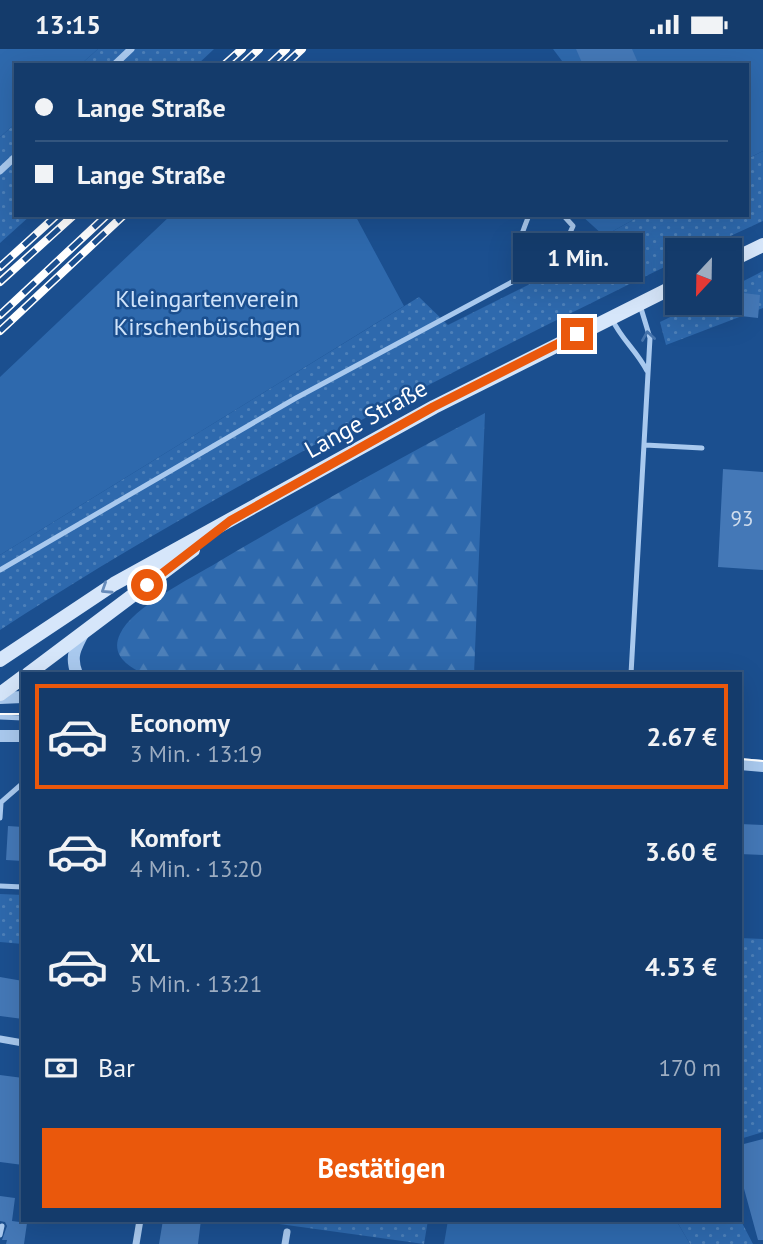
<!DOCTYPE html>
<html lang="de">
<head>
<meta charset="utf-8">
<style>
  body { margin:0; font-family:"PT Sans",sans-serif; background:#1d4271; color:#f1f3f6; height:100vh; display:flex; flex-direction:column; font-size:26px; white-space:nowrap }
  * { box-sizing:border-box; margin:0 }
  p { font-size:23px; color:#9dadc1 }
  .icon { flex:none; width:38px; height:38px; fill:none; stroke:currentColor; stroke-width:2; stroke-linecap:round; stroke-linejoin:round }
  .map { position:relative; flex:1; overflow:hidden }
  .side { position:absolute; left:21px; top:623px; width:721px; height:550px; display:flex; flex-direction:column; background:#143b6b; border-radius:0px; box-shadow:0 7px 28px #0002,0 0 0 2px #33557e }
  .side>* { flex:none }
  .banner { position:absolute; left:14px; top:14px; width:735px; height:154px; border-radius:0px; box-shadow:0 7px 28px #0002,0 0 0 2px #33557e; display:grid; align-content:center; height:154px; padding:0 21px; background:#143b6b }
  .needle { width:46px; rotate:202deg }
  .buttons { position:absolute; left:665px; top:189px; display:grid; gap:14px }
  .buttons a { display:grid; place-items:center; width:77px; height:77px; border-radius:0px; background:#143b6b; box-shadow:0 7px 28px #0002,0 0 0 2px #33557e; font-size:35px }
  .end { position:absolute; width:32px; height:32px; margin:-16px; border:9px solid #ea580c; background:#fff; box-shadow:0 0 0 4px #fff }
  .from { border-radius:50% }
  .bubble { position:absolute; height:49px; border-radius:0px; background:#143b6b; box-shadow:0 7px 28px #0002,0 0 0 2px #33557e; font-size:23px; font-weight:700; line-height:49px; text-align:center }
  .banner b { display:flex; align-items:center; gap:24px; height:66px; font-size:26px }
  .banner b+b { border-top:2px solid #33557e }
  .banner i { width:18px; height:18px; background:#f1f3f6 }
  ul { padding:12px 0 0; list-style:none }
  li { display:flex; align-items:center; gap:21px; height:105px; margin:0 14px 10px; padding:0 7px; border:4px solid transparent; border-radius:0px }
  li div { flex:1 }
  li b { display:block; font-size:26px }
  li em { font-style:normal; font-weight:700 }
  li.active { border-color:#ea580c }
  li>.icon { width:63px; height:63px; stroke-width:1.5 }
  .pay { display:flex; align-items:center; gap:18px; height:77px; padding:0 21px; font-size:26px }
  .pay p { margin-inline-start:auto }
  .cta { display:flex; gap:14px; margin-top:auto; padding:14px 21px }
  .cta a { flex:1; height:80px; border-radius:0px; background:#ea580c; color:#fff; font-size:28px; font-weight:700; line-height:80px; text-align:center }
  .status { display:flex; justify-content:space-between; align-items:center; height:49px; padding:0 35px; background:#143b6b; direction:ltr }
  .status svg { height:19px; fill:currentColor }
  .map>svg:first-child { display:block }
  .grass { fill:url(#grass-dots) }
  .forest { fill:url(#forest-firs) }
  .garden { fill:#2e69ad }
  .building { fill:#4478b7 }
  .lines { fill:none; stroke-linecap:round; stroke-linejoin:round }
  .service { stroke:#a9c9ee; stroke-width:5 }
  .minor { stroke:#a9c9ee; stroke-width:7 }
  .tertiary { stroke:#a9c9ee; stroke-width:12 }
  .secondary { stroke:#d6e6fa; stroke-width:14 }
  .tram { stroke:#fff; stroke-width:2 }
  .rail-casing { stroke:#fff; stroke-width:8 }
  .rail { stroke:#1b4f8f; stroke-width:5; stroke-dasharray:16; stroke-linecap:butt }
  .oneway { stroke:#4674ac }
  .oneway2 { stroke:#668bba }
  .route { stroke:#ea580c; stroke-width:9 }
  .labels { text-anchor:middle; stroke-width:5; stroke-linejoin:round; paint-order:stroke }
  .number-label { font-size:21px; fill:#d0dded }
  .park-label { font-size:24px; fill:#cfe3fa; stroke:#1b4f8f }
  .street-label { font-size:24px; fill:#fff; stroke:#1b4f8f }
</style>
</head>
<body>
<div class="status"><b>13:15</b><svg viewBox="0 0 49 12"><path d="M0 12V9h3v3zM5 12V6h3v6zM10 12V3h3v9zM15 12V0h3v12zM26 1h20v11H26zM47 4h2v5h-2z"/></svg></div>
<div class="map">
<svg width="763" height="1195" viewBox="0 0 763 1195">
  <defs>
    <pattern id="grass-dots" width="8" height="8" patternUnits="userSpaceOnUse" patternTransform="scale(1.75)"><rect width="8" height="8" fill="#2e69ad"/><path d="M2 2h.1M6 6h.1" fill="none" stroke="#4d80b9" stroke-width="1.8" stroke-linecap="round"/></pattern>
    <pattern id="forest-firs" width="22" height="20" patternUnits="userSpaceOnUse" patternTransform="scale(1.75)"><rect width="22" height="20" fill="#2e69ad"/><path d="M5 1l3.5 6h-7zM16 11l3.5 6h-7z" fill="#4d80b9"/></pattern>
  </defs>
  <rect width="100%" height="100%" fill="#1b4f8f"/>
  <path class="grass" d="M98,0H214L197,16H80Z
    M16,74V166H31L0,194V88Z
    M763,102V172L700,201H677V212C447,324 215,441 0,581V506L419,248L448,276L574,213L604,187L642,166H747V110Z
    M763,222V259L666,296L660,273L699,254H730V239Z
    M0,845L23,846V895L0,893Z
    M740,889L763,890V1083L740,1090Z
    M740,1170L753,1195H690L676,1171Z
    M251,1171H428L424,1195Z"/>
  <path class="forest" d="M485,364L474,625H145C128,618 110,606 120,585C132,558 192,529 218,513C306,461 395,412 485,364Z"/>
  <path class="garden" d="M0,0H98L80,16H16V74L0,88Z
    M553,0H763V102L747,110V16H565Z
    M171,166H355L404,257L0,506V328Z
    M581,166H642L604,187Z
    M448,1171H676L690,1195H444Z"/>
  <path class="building" d="M576,0H632L639,16H583Z
    M735,243L760,246L758,269L732,266Z
    M723,420L763,423V521L718,518Z
    M740,775L763,776V806L740,805Z
    M8,777L23,778V812L6,811Z
    M0,928L23,932V970L0,967Z
    M0,1026L23,1029V1116L0,1113Z
    M763,1090V1191H758L740,1125V1096Z
    M0,1147L15,1149L12,1172L27,1174L24,1195H6L7,1191H2L7,1177L5,1173L0,1172Z
    M163,1171H201L198,1195H159Z"/>
  <g class="lines">
    <path class="service" d="M529,166C520,191 512,200 530,224
      M612,270C621,290 637,302 647,322
      M645,396L702,399
      M0,521L296,349L553,211L562,202L573,177L563,166
      M631,625L650,289L640,256
      M0,668L23,669
      M0,754L23,734
      M0,769L1,754
      M0,837L23,838
      M0,1186L2,1177"/>
    <path class="minor" d="M114,16L131,0
      M0,122L16,107
      M0,990L23,994
      M136,1195L140,1171
      M285,1195L287,1183"/>
    <path class="tertiary" d="M77,625C70,608 75,599 84,583
      M0,649L23,648
      M0,687H23
      M740,715L763,717"/>
    <path class="secondary" d="M730,212L763,196
      M0,611L114,535L434,358L677,236
      M28,625L193,501
      M0,645L23,628"/>
    <path class="tram" d="M0,665H23
      M740,710L763,712"/>
    <g class="rail-casing">
      <path id="rail" d="M224,16L242,0
        M242,16L259,0
        M269,16L286,0
        M285,16L302,0
        M0,218L57,166
        M0,233L74,166
        M0,266L107,166
        M0,282L124,166"/>
    </g>
    <use href="#rail" class="rail"/>
  </g>
  <defs><path id="oneway-chevron" d="M-2-3.5L2.5 0L-2 3.5" fill="none" stroke-width="1.6" stroke-linecap="round" stroke-linejoin="round" transform="scale(1.75)"/></defs>
  <use class="oneway" href="#oneway-chevron" transform="translate(648 287) rotate(-99)"/>
  <use class="oneway2" href="#oneway-chevron" transform="translate(106 540) rotate(147)"/>
  <g class="lines">
    <path class="route" d="M147,536L230,472L433,358L577,285"/>
  </g>
  <g class="labels">
    <g class="number-label">
      <text x="742" y="477">93</text>
    </g>
    <g class="park-label">
      <text x="207" y="258">Kleingartenverein<tspan x="207" dy="28">Kirschenbüschgen</tspan></text>
    </g>
    <g class="street-label">
      <text transform="translate(366 370) rotate(-29)" y="8">Lange Straße</text>
    </g>
  </g>
</svg>
<div class="buttons">
<a><svg class="needle" viewBox="-14 -14 28 28"><path d="M0-13l5 13h-10z" fill="#e53935"/><path d="M0 13l5-13h-10z" fill="#9dadc1"/></svg></a>
</div>
<i class="end from" style="left:147px;top:536px"></i>
<i class="end" style="left:577px;top:285px"></i>
<div class="bubble" style="left:513px;top:184px;width:130px">1 Min.</div>
<div class="banner">
<b><i class="from"></i>Lange Straße</b>
<b><i></i>Lange Straße</b>
</div>
<section class="side">
<ul>
<li class="active"><svg class="icon" aria-label="car" viewBox="0 0 24 24"><path d="M5 17H2v-5l4-1 3-4h7l3 4 3 1v5h-3M9 17h6M6 11h13"/><circle cx="7" cy="17" r="2"/><circle cx="17" cy="17" r="2"/></svg><div><b>Economy</b><p>3 Min. · 13:19</p></div><em>2.67 €</em></li>
<li><svg class="icon" aria-label="car" viewBox="0 0 24 24"><path d="M5 17H2v-5l4-1 3-4h7l3 4 3 1v5h-3M9 17h6M6 11h13"/><circle cx="7" cy="17" r="2"/><circle cx="17" cy="17" r="2"/></svg><div><b>Komfort</b><p>4 Min. · 13:20</p></div><em>3.60 €</em></li>
<li><svg class="icon" aria-label="car" viewBox="0 0 24 24"><path d="M5 17H2v-5l4-1 3-4h7l3 4 3 1v5h-3M9 17h6M6 11h13"/><circle cx="7" cy="17" r="2"/><circle cx="17" cy="17" r="2"/></svg><div><b>XL</b><p>5 Min. · 13:21</p></div><em>4.53 €</em></li>
</ul>
<div class="pay"><svg class="icon" aria-label="cash" viewBox="0 0 24 24"><path d="M3 7h18v10H3z"/><circle cx="12" cy="12" r="2"/></svg>Bar<p>170 m</p></div>
<div class="cta"><a>Bestätigen</a></div>
</section>
</div>
</body>
</html>
